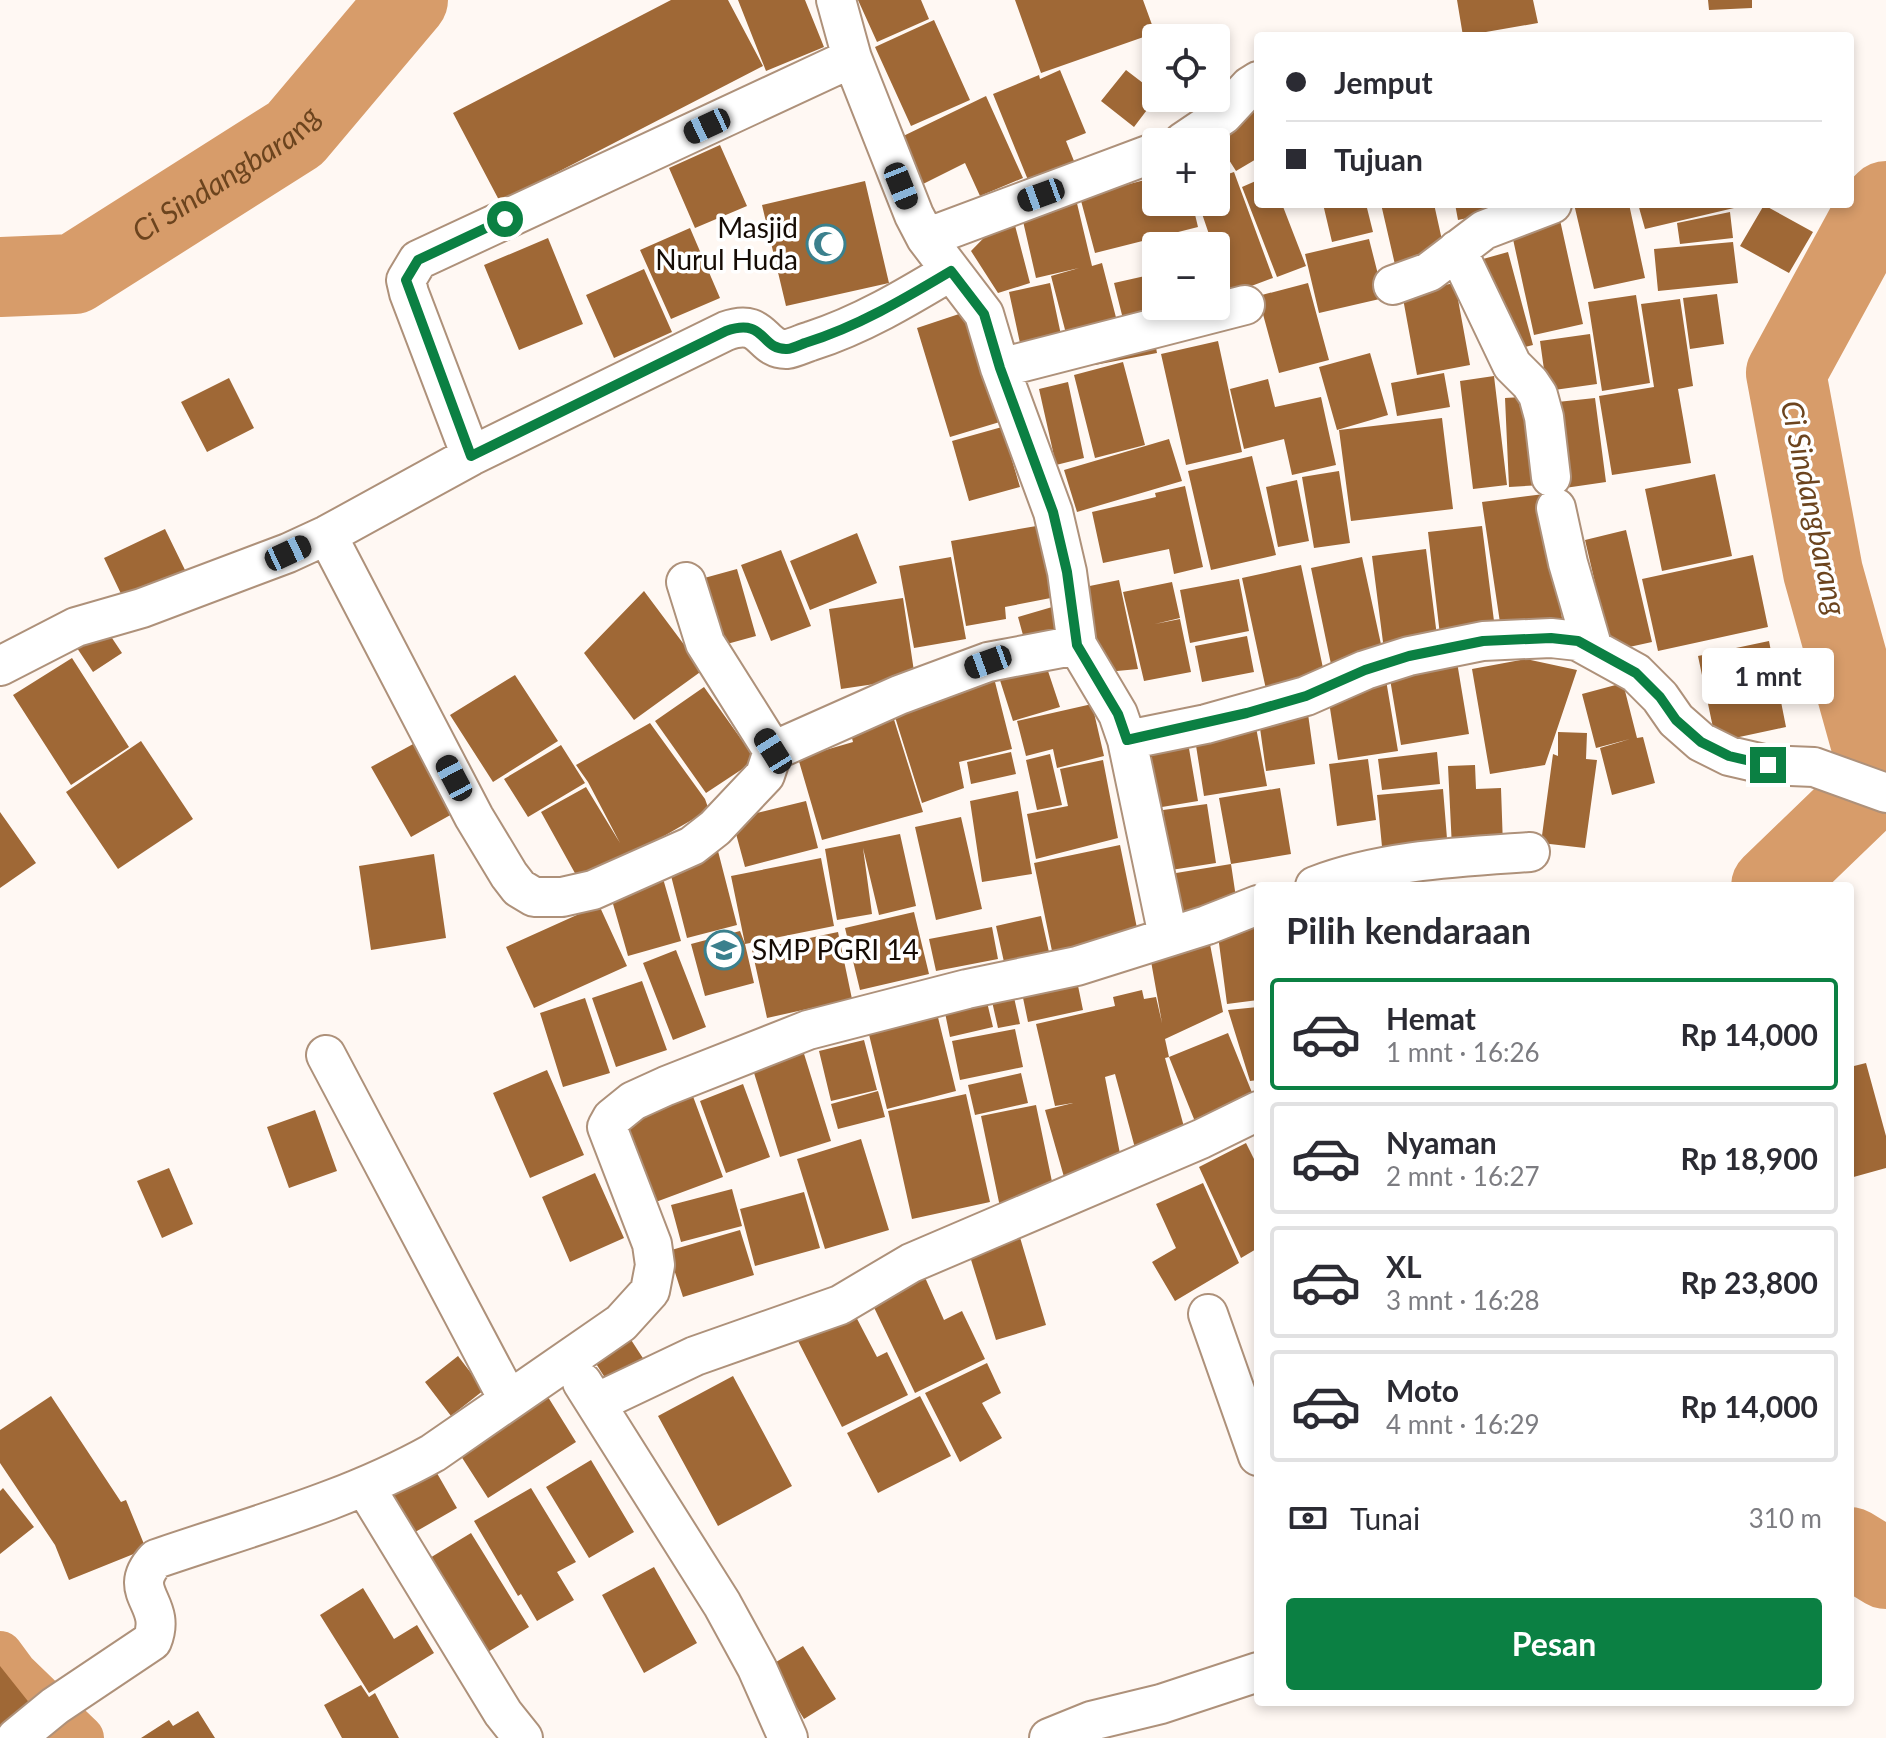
<!DOCTYPE html>
<html lang="id">
<head>
<meta charset="utf-8">
<style>
  body { margin:0; font-family:Lato,sans-serif; background:#f2f2f3; color:#2b2b33; height:100vh; display:flex; flex-direction:column; font-size:30px; white-space:nowrap }
  * { box-sizing:border-box; margin:0 }
  p { font-size:26px; color:#7c7c81 }
  .icon { flex:none; width:44px; height:44px; fill:none; stroke:currentColor; stroke-width:2; stroke-linecap:round; stroke-linejoin:round }
  .map { position:relative; flex:1; overflow:hidden }
  .drawer { position:absolute; left:1254px; top:882px; width:600px; height:824px; display:flex; flex-direction:column; background:#fff; border-radius:8px; box-shadow:0 4px 12px #0003 }
  .drawer>* { flex:none }
  .hud { position:absolute; left:1254px; top:32px; width:600px; height:176px; border-radius:8px; box-shadow:0 4px 12px #0003; display:grid; align-content:center; height:176px; padding:0 32px; background:#fff }
  .controls { position:absolute; left:1142px; top:24px; display:grid; gap:16px }
  .controls a { display:grid; place-items:center; width:88px; height:88px; border-radius:8px; background:#fff; box-shadow:0 4px 12px #0003; font-size:40px }
  .end { position:absolute; width:36px; height:36px; margin:-18px; border:10px solid #0b8043; background:#fff; box-shadow:0 0 0 4px #fff }
  .from { border-radius:50% }
  .bubble { position:absolute; height:56px; border-radius:8px; background:#fff; box-shadow:0 4px 12px #0003; font-size:26px; font-weight:700; line-height:56px; text-align:center }
  .car { position:absolute; width:24px; height:48px; margin:-24px -12px; border-radius:10px; box-shadow:0 0 6px 2px #0007; background:linear-gradient(#222 24%,#8ab4d8 0 40%,#222 0 76%,#8ab4d8 0 86%,#222 0) }
  .hud b { display:flex; align-items:center; gap:28px; height:76px; font-size:30px }
  .hud b+b { border-top:2px solid #e1e1e2 }
  .hud i { width:20px; height:20px; background:#2b2b33 }
  ul { padding:0; list-style:none }
  li { display:flex; align-items:center; gap:24px; height:112px; margin:0 16px 12px; padding:0 16px; border:4px solid #e1e1e2; border-radius:8px }
  li div { flex:1 }
  li b { display:block; font-size:30px }
  li em { font-style:normal; font-weight:700 }
  li.on { border-color:#0b8043 }
  li>.icon { width:72px; height:72px; stroke-width:1.5 }
  h2 { padding:0 32px; font-size:36px; line-height:96px }
  .pay { display:flex; align-items:center; gap:20px; height:88px; padding:0 32px; font-size:30px }
  .pay p { margin-inline-start:auto }
  .button { display:flex; gap:16px; margin-top:auto; padding:16px 32px }
  .button a { flex:1; height:92px; border-radius:8px; background:#0b8043; color:#fff; font-size:32px; font-weight:700; line-height:92px; text-align:center }
  .map>svg:first-child { display:block }
  .lines { fill:none; stroke-linecap:round; stroke-linejoin:round }
  .canal { stroke:#d79c6a; stroke-width:46 }
  .river { stroke:#d79c6a; stroke-width:80 }
  .building { fill:#9f6836 }
  .minor-casing { stroke:#ae917a; stroke-width:42 }
  .minor { stroke:#fff; stroke-width:38 }
  .route { stroke:#0b8043; stroke-width:10 }
  .labels { text-anchor:middle; stroke-width:7; stroke-linejoin:round; paint-order:stroke }
  .poi-label { font-size:28px; fill:#160c05; stroke:#fff; text-anchor:end }
  .water-label { font-size:30px; font-style:italic; fill:#6c441e; stroke:#fff }
</style>
</head>
<body>
<div class="map">
<svg width="1886" height="1738" viewBox="0 0 1886 1738">
  <rect width="100%" height="100%" fill="#fff8f3"/>
  <g class="lines">
    <path class="canal" d="M0,1654L14,1673L44,1702
      M57,1715L81,1738"/>
    <g class="river">
      <path id="s1" d="M0,277L74,274L295,134L408,0"/>
      <path d="M1771,886L1881,780L1823,572L1786,373L1872,215L1886,201"/>
      <path d="M1850,1547L1886,1569"/>
    </g>
  </g>
  <path class="building" d="M671,0H728L763,66L500,202L453,113Z
    M738,0H805L824,47L766,71Z
    M858,0H921L929,19L877,42Z
    M1015,0H1143L1155,33L1041,73Z
    M1457,0H1533L1538,23L1463,36Z
    M1708,0H1752V8L1709,10Z
    M934,20L970,100L911,126L875,47Z
    M1060,70L1086,133L1066,141L1074,161L1028,180L993,94L1039,75L1040,79Z
    M1126,70L1156,93V98L1134,127L1101,101Z
    M986,96L1023,178L980,196L965,163L919,186L895,140Z
    M1250,106L1258,119V158L1236,171L1210,130Z
    M720,145L747,206L695,228L669,168Z
    M1234,172L1273,278L1230,294L1216,253V246H1213L1198,202H1216V178Z
    M1156,177V202H1192L1198,227L1095,253L1080,197Z
    M1258,180V204H1282L1306,266L1277,277L1242,187Z
    M865,181L889,283L786,306L762,205Z
    M1075,195L1092,266L1102,263L1120,333L1069,345L1051,276L1079,268L1036,278L1020,208Z
    M1323,204H1366L1373,232L1332,242Z
    M1381,204H1434L1446,258L1396,269Z
    M1455,204H1517L1518,208L1458,220Z
    M1574,204H1629L1645,278L1594,289Z
    M1638,204H1733L1734,208L1645,229Z
    M1764,205L1813,232L1789,273L1740,246Z
    M1011,210L1030,283L998,293L971,251Z
    M1730,212L1733,238L1680,244L1677,223Z
    M1560,220L1583,324L1534,335L1511,230Z
    M690,228L720,298L671,319L640,250Z
    M1207,233L1211,246H1164V245Z
    M548,238L583,324L519,350L484,265Z
    M1369,239L1384,298L1319,313L1305,254Z
    M1733,242L1738,283L1658,291L1654,249Z
    M1508,252L1533,345L1508,351L1483,259Z
    M644,269L672,332L614,358L586,295Z
    M1145,276L1155,319L1125,327L1114,283Z
    M1050,283L1064,349L1023,357L1009,292Z
    M1308,283L1329,360L1279,373L1258,296Z
    M1455,283L1470,365L1417,375L1402,293Z
    M1717,294L1724,344L1690,349L1683,298Z
    M1636,295L1650,383L1602,391L1588,302Z
    M1680,299L1693,386L1678,389L1691,463L1612,475L1599,396L1654,387L1641,304Z
    M968,311L1003,421L950,437L917,328Z
    M1590,334L1597,384L1547,391L1540,341Z
    M1154,337L1157,353L1095,365L1092,350Z
    M1218,341L1242,452L1186,465L1161,354Z
    M1370,353L1388,415L1337,430L1319,367Z
    M1123,362L1145,445L1095,458L1074,375Z
    M1444,373L1450,407L1397,416L1391,383Z
    M1494,376L1507,485L1473,489L1460,381Z
    M229,378L254,428L207,452L181,402Z
    M1268,379L1275,407L1321,397L1336,465L1292,475L1284,439L1244,449L1230,389Z
    M1068,382L1084,458L1056,465L1039,389Z
    M1537,396L1542,485L1509,487L1505,398Z
    M1595,398L1606,482L1558,489L1548,403Z
    M1442,418L1453,509L1351,521L1339,430Z
    M1002,427L1020,487L969,501L952,441Z
    M1169,439L1182,481L1077,512L1064,470Z
    M1252,456L1276,555L1211,570L1188,471Z
    M1339,471L1350,543L1314,548L1302,477Z
    M1715,474L1732,556L1662,571L1645,489Z
    M1297,480L1309,541L1278,547L1266,487Z
    M1185,486L1203,567L1174,574L1169,549L1103,563L1092,512L1156,497L1155,493Z
    M1544,494L1563,625L1502,636L1482,502Z
    M1048,524L1061,596L1005,607L1006,619L966,626L951,541Z
    M1482,526L1495,629L1440,635L1428,532Z
    M165,529L185,570L124,600L104,558Z
    M1626,530L1652,642L1611,651L1585,540Z
    M857,533L877,583L810,610L790,561Z
    M1426,549L1438,644L1384,650L1372,556Z
    M781,550L811,626L771,641L741,565Z
    M1753,555L1768,627L1658,651L1642,579Z
    M951,557L966,639L914,648L899,566Z
    M1362,557L1384,658L1332,669L1311,568Z
    M1301,565L1326,682L1267,694L1242,578Z
    M737,569L756,636L716,647L697,580Z
    M1239,579L1249,631L1190,643L1180,590Z
    M1119,580L1138,669L1096,673L1075,589Z
    M1172,582L1180,618L1155,624L1180,619L1191,672L1144,681L1123,592Z
    M644,591L703,670L634,720L584,653Z
    M903,598L915,678L841,689L829,609Z
    M1059,605L1067,635L1026,646L1018,617Z
    M104,626L122,653L93,672L75,645Z
    M1247,636L1254,672L1202,682L1195,646Z
    M1769,641L1786,727L1716,742L1698,656Z
    M1456,656L1469,734L1401,745L1388,667Z
    M72,658L129,747L71,785L13,695Z
    M1044,659L1060,707L1013,721L998,674Z
    M1526,659L1577,670L1545,765L1490,774L1472,669Z
    M993,674L1012,749L959,762L964,788L922,803L890,701Z
    M515,675L558,741L493,782L450,715Z
    M1386,680L1398,751L1338,760L1327,689Z
    M1623,683L1637,738L1643,737L1655,783L1612,795L1600,748L1630,739L1596,748L1582,694Z
    M704,687L756,760L706,793L655,721Z
    M1092,704L1104,756L1057,768L1053,749L1026,756L1017,721Z
    M891,710L923,812L822,840L798,758L853,742L848,723Z
    M1308,714L1315,764L1266,771L1259,721Z
    M1255,722L1267,786L1204,796L1194,733Z
    M650,723L705,799L709,810L581,884L541,812L586,787L620,843L588,782L576,765Z
    M1186,731L1198,801L1156,808L1145,738Z
    M1558,732L1587,733L1586,759L1597,760L1585,848L1541,843L1553,754L1558,756Z
    M141,741L193,819L118,869L66,792Z
    M415,743L454,813L411,837L371,767Z
    M561,745L585,783L528,817L504,779Z
    M1011,752L1016,774L971,784L967,762Z
    M1437,752L1440,784L1382,790L1378,759Z
    M1050,754L1062,805L1037,810L1026,760Z
    M1368,759L1376,820L1337,826L1329,764Z
    M1103,760L1118,838L1036,859L1027,814L1068,806L1060,769Z
    M1475,765L1476,789L1501,788L1503,846L1452,848L1448,766Z
    M1280,788L1291,854L1231,864L1219,798Z
    M1443,789L1448,851L1383,857L1377,795Z
    M1018,791L1032,874L982,882L970,801Z
    M806,801L818,848L745,867L732,819Z
    M1207,804L1216,863L1171,870L1163,810Z
    M0,812L36,863L0,888Z
    M961,817L982,909L936,920L915,827Z
    M900,834L916,906L879,915L863,848L872,914L837,920L825,849Z
    M1120,845L1138,933L1052,951L1034,863Z
    M718,851L737,925L687,938L668,864Z
    M434,854L446,938L371,950L359,866Z
    M821,858L834,926L745,944L754,983L705,996L691,944L740,931L745,944L731,876Z
    M1231,864L1238,911L1178,921L1170,874Z
    M662,875L681,941L628,956L609,890Z
    M599,905L627,966L534,1008L506,947Z
    M914,912L929,974L860,990L845,928Z
    M1041,916L1049,952L1004,962L996,926Z
    M1258,922V1000L1227,1004L1217,928Z
    M992,927L998,959L936,971L929,939Z
    M838,932L852,999L767,1018L752,950Z
    M1209,939L1223,1012L1165,1039L1169,1057L1165,1058L1186,1134L1135,1148L1115,1074L1105,1077L1123,1169L1066,1184L1045,1110L1073,1103L1055,1106L1036,1024L1115,1006L1113,997L1142,990L1144,999L1156,997L1162,1023L1149,950Z
    M676,950L706,1027L673,1040L643,963Z
    M642,981L667,1050L616,1067L592,998Z
    M1077,981L1083,1010L1028,1022L1022,993Z
    M1013,993L1020,1024L998,1028L991,997Z
    M585,998L610,1073L563,1087L540,1013Z
    M986,998L993,1027L950,1037L944,1008Z
    M934,1001L956,1091L887,1109L865,1018Z
    M1258,1007V1080L1250,1081L1228,1010Z
    M1015,1029L1023,1067L960,1080L952,1041Z
    M1228,1033L1257,1105L1198,1129L1169,1057Z
    M864,1040L877,1090L831,1101L819,1051Z
    M801,1044L831,1141L780,1157L750,1060Z
    M1866,1063L1886,1136V1168L1850,1178V1067Z
    M547,1070L584,1155L530,1178L493,1093Z
    M1021,1073L1028,1103L975,1115L968,1085Z
    M743,1084L770,1157L726,1173L700,1101Z
    M691,1091L723,1177L645,1206L614,1120Z
    M878,1091L885,1117L838,1129L831,1104Z
    M966,1094L990,1202L912,1219L888,1111Z
    M1036,1105L1055,1196L1000,1207L981,1116Z
    M315,1110L337,1171L289,1188L267,1127Z
    M861,1139L889,1230L825,1249L797,1159Z
    M1246,1143L1258,1167V1248L1241,1258L1199,1167Z
    M169,1168L193,1224L162,1238L137,1181Z
    M595,1173L624,1238L570,1262L542,1197Z
    M1203,1183L1239,1263L1175,1301L1152,1262L1176,1248L1156,1204Z
    M732,1189L742,1226L681,1242L671,1205Z
    M804,1192L820,1248L755,1266L740,1209Z
    M740,1230L754,1275L683,1297L668,1251Z
    M1019,1234L1046,1325L996,1340L968,1250Z
    M923,1273L944,1320L962,1311L985,1359L915,1393L869,1297Z
    M854,1313L877,1357L887,1352L908,1395L842,1427L798,1341Z
    M624,1329L650,1369L614,1392L588,1351Z
    M458,1356L484,1390L451,1416L425,1382Z
    M987,1363L1001,1393L982,1403L1002,1438L960,1462L925,1393Z
    M733,1376L792,1486L718,1526L658,1416Z
    M51,1396L121,1502L126,1500L146,1549L69,1580L55,1545L0,1463V1430Z
    M920,1396L951,1456L878,1493L847,1433Z
    M548,1397L576,1442L488,1498L459,1453Z
    M591,1460L634,1532L589,1558L546,1487Z
    M434,1468L457,1508L403,1539L380,1500Z
    M3,1488L34,1527L0,1554V1491Z
    M531,1488L576,1562L557,1572L574,1600L537,1621L521,1594L518,1596L474,1521Z
    M471,1533L529,1627L473,1661L415,1567Z
    M654,1567L697,1643L644,1673L602,1595Z
    M363,1588L394,1639L417,1625L434,1653L369,1693L320,1615Z
    M803,1646L836,1699L804,1719L771,1665Z
    M0,1666L31,1705L0,1729Z
    M361,1685L369,1697L375,1693L399,1738H342L324,1705Z
    M198,1711L215,1738H141L169,1720L173,1726Z"/>
  <g class="lines">
    <g class="minor-casing">
      <path id="minor" d="M836,0L852,58L914,215L926,238L984,314L1000,368L1053,512L1067,572L1077,645L1118,714L1127,740L1168,936
        M1183,142L1223,115L1250,86L1258,81
        M926,238L1156,152
        M1457,250L1512,365L1530,383L1538,395L1544,417L1551,477
        M1393,285L1429,272L1484,230L1552,204
        M1000,368L1245,305
        M471,456L409,293L406,280L418,260L852,58
        M1556,508L1568,563L1593,649
        M327,535L474,817L509,875L519,888L534,897H562L593,890L692,846L715,828L765,775L773,751L899,695L988,662L1077,645
        M686,582L705,643L773,751
        M0,666L76,627L142,608L288,553L327,535L471,456L726,331C765,317 760,350 787,349C794,348 804,343 811,341C861,325 906,298 951,271
        M1127,740L1206,724L1306,696L1365,670L1409,656L1483,641L1551,638L1578,641L1636,673L1660,697L1676,720L1701,742L1729,756L1768,765L1814,767L1886,793
        M1315,886C1383,860 1458,857 1530,852
        M326,1055L508,1399
        M1208,1314L1258,1456
        M582,1382L722,1604L757,1668L788,1738
        M596,1403L695,1356L840,1305L911,1263L1201,1139L1258,1111
        M365,1487L503,1713L523,1738
        M16,1738L55,1706L152,1641C168,1602 124,1593 156,1559C249,1527 347,1501 433,1453L621,1323L650,1291L655,1265L652,1244L607,1127L612,1118L633,1101L666,1086L808,1030L967,989L1077,966L1207,925L1258,905
        M1049,1738L1091,1721L1161,1704L1258,1672"/>
    </g>
    <use href="#minor" class="minor"/>
  </g>
  <g class="lines">
    <path class="route" d="M505,219L418,260L406,280L471,456L726,331C766,317 760,350 787,349C792,349 800,345 805,343C857,327 904,299 951,271L984,314L1000,368L1053,512L1067,572L1077,645L1118,714L1127,740L1247,713L1306,696L1365,670L1409,656L1483,641L1551,638L1578,641L1636,673L1660,697L1676,720L1701,742L1729,756L1768,765"/>
  </g>
  <defs>
    <g id="mosque-ring" transform="scale(2)"><circle r="9.5" fill="#fff" stroke="#3b808d" stroke-width="1.5"/><path d="M3.5-4.9A6 6 0 1 0 3.5 4.9A5 5 0 1 1 3.5-4.9Z" fill="#3b808d"/></g>
    <g id="school-ring" transform="scale(2)"><circle r="9.5" fill="#fff" stroke="#3b808d" stroke-width="1.5"/><path d="M0-5L7-2L0 1L-7-2ZM-4 1L0 2.5L4 1V4Q0 6-4 4Z" fill="#3b808d"/></g>
  </defs>
  <g fill-rule="evenodd">
    <use href="#mosque-ring" x="826" y="244"/>
    <use href="#school-ring" x="724" y="950"/>
  </g>
  <g class="labels">
    <g class="poi-label">
      <text x="798" y="238">Masjid<tspan x="798" dy="32">Nurul Huda</tspan></text>
      <text x="752" y="960" text-anchor="start">SMP PGRI 14</text>
    </g>
    <g class="water-label">
      <text dy="10" stroke="none"><textPath href="#s1" startOffset="256">Ci Sindangbarang</textPath></text>
      <text transform="translate(1813 508) rotate(78)" y="10">Ci Sindangbarang</text>
    </g>
  </g>
</svg>
<div class="controls">
<a><svg class="icon" aria-label="locate" viewBox="0 0 24 24"><circle cx="12" cy="12" r="6"/><path d="M12 2v4M12 18v4M2 12h4M18 12h4"/></svg></a>
<a>+</a>
<a>−</a>
</div>
<i class="end from" style="left:505px;top:219px"></i>
<i class="end" style="left:1768px;top:765px"></i>
<div class="bubble" style="left:1702px;top:648px;width:132px">1 mnt</div>
<i class="car" style="left:707px;top:126px;rotate:245deg"></i>
<i class="car" style="left:901px;top:186px;rotate:158deg"></i>
<i class="car" style="left:1041px;top:195px;rotate:250deg"></i>
<i class="car" style="left:288px;top:553px;rotate:65deg"></i>
<i class="car" style="left:988px;top:662px;rotate:250deg"></i>
<i class="car" style="left:773px;top:751px;rotate:328deg"></i>
<i class="car" style="left:454px;top:778px;rotate:332deg"></i>
<div class="hud">
<b><i class="from"></i>Jemput</b>
<b><i></i>Tujuan</b>
</div>
<section class="drawer">
<h2>Pilih kendaraan</h2>
<ul>
<li class="on"><svg class="icon" aria-label="car" viewBox="0 0 24 24"><path d="M5 17H2v-5l4-1 3-4h7l3 4 3 1v5h-3M9 17h6M6 11h13"/><circle cx="7" cy="17" r="2"/><circle cx="17" cy="17" r="2"/></svg><div><b>Hemat</b><p>1 mnt · 16:26</p></div><em>Rp 14,000</em></li>
<li><svg class="icon" aria-label="car" viewBox="0 0 24 24"><path d="M5 17H2v-5l4-1 3-4h7l3 4 3 1v5h-3M9 17h6M6 11h13"/><circle cx="7" cy="17" r="2"/><circle cx="17" cy="17" r="2"/></svg><div><b>Nyaman</b><p>2 mnt · 16:27</p></div><em>Rp 18,900</em></li>
<li><svg class="icon" aria-label="car" viewBox="0 0 24 24"><path d="M5 17H2v-5l4-1 3-4h7l3 4 3 1v5h-3M9 17h6M6 11h13"/><circle cx="7" cy="17" r="2"/><circle cx="17" cy="17" r="2"/></svg><div><b>XL</b><p>3 mnt · 16:28</p></div><em>Rp 23,800</em></li>
<li><svg class="icon" aria-label="car" viewBox="0 0 24 24"><path d="M5 17H2v-5l4-1 3-4h7l3 4 3 1v5h-3M9 17h6M6 11h13"/><circle cx="7" cy="17" r="2"/><circle cx="17" cy="17" r="2"/></svg><div><b>Moto</b><p>4 mnt · 16:29</p></div><em>Rp 14,000</em></li>
</ul>
<div class="pay"><svg class="icon" aria-label="cash" viewBox="0 0 24 24"><path d="M3 7h18v10H3z"/><circle cx="12" cy="12" r="2"/></svg>Tunai<p>310 m</p></div>
<div class="button"><a>Pesan</a></div>
</section>
</div>
</body>
</html>
